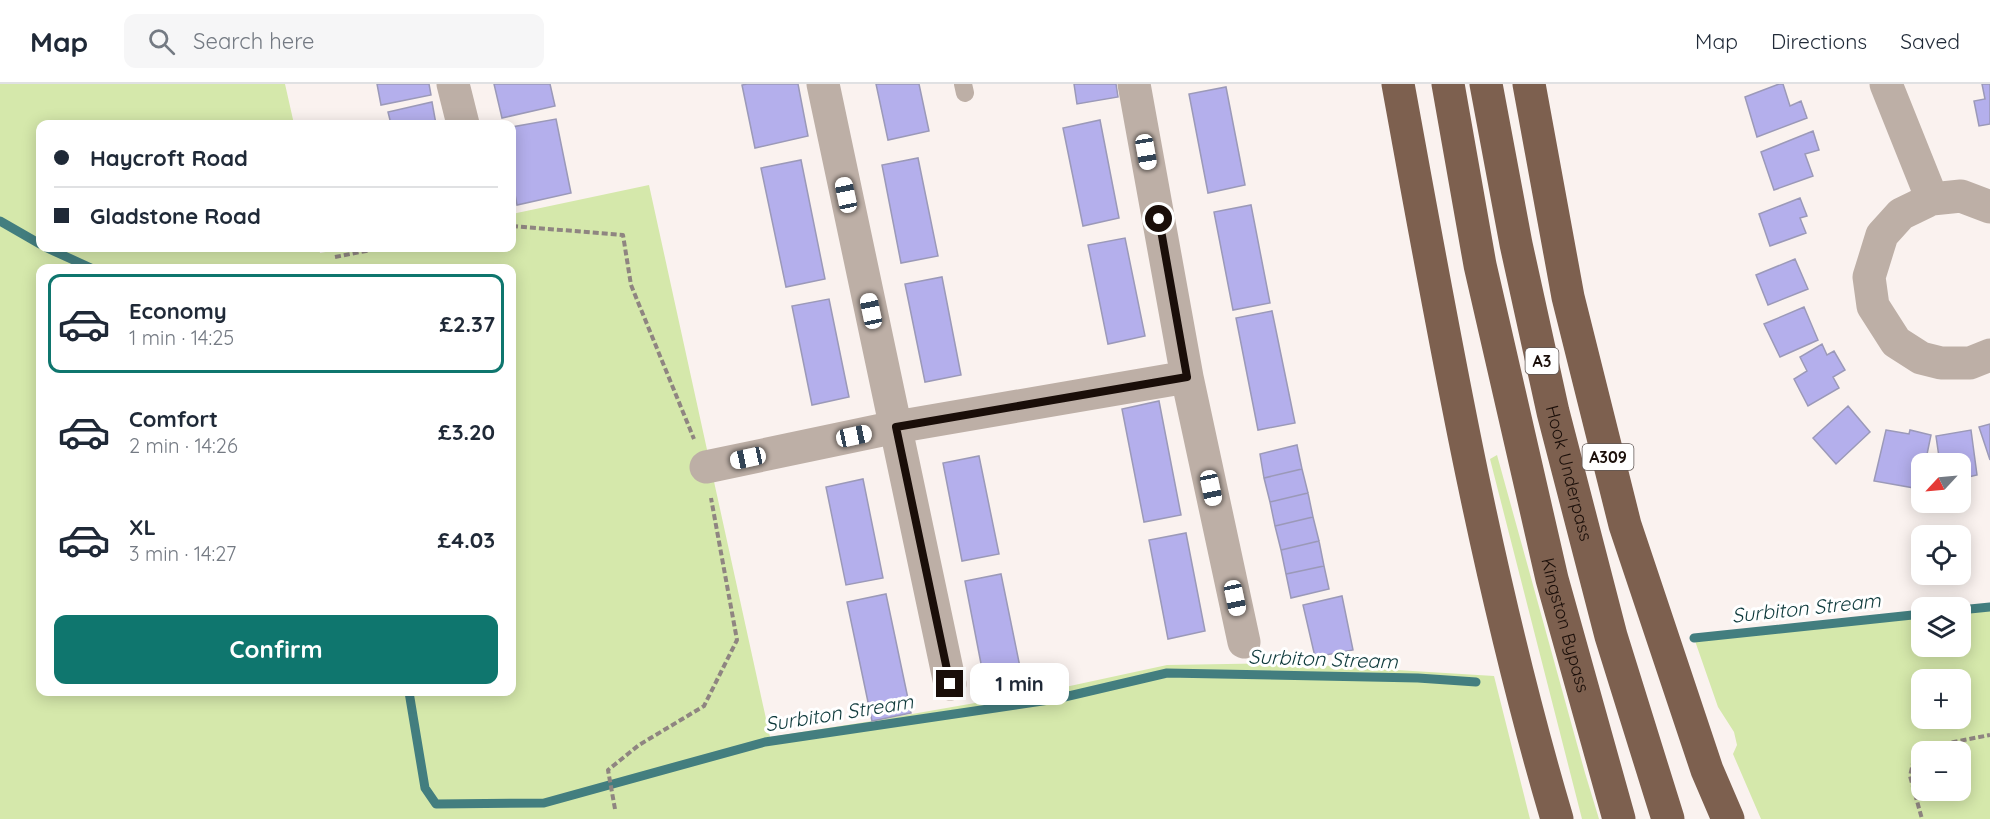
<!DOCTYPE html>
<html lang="en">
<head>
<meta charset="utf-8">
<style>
  body { margin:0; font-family:Quicksand,sans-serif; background:#f6f6f7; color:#1f2937; height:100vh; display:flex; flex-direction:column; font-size:22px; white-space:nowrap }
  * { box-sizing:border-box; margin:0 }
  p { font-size:20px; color:#747a83 }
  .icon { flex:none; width:33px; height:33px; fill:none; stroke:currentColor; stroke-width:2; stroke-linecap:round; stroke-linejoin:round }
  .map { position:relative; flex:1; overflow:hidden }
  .panel { position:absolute; left:36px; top:180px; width:480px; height:432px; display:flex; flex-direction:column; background:#fff; border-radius:12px; box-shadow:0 3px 15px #0003 }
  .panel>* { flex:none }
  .guide { position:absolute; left:36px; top:36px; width:480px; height:132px; border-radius:12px; box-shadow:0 3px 15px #0003; display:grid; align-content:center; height:132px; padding:0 18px; background:#fff }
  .needle { width:39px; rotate:244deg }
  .fabs { position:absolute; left:1911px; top:369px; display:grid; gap:12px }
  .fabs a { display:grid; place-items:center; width:60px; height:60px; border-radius:12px; background:#fff; box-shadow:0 3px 15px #0003; font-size:30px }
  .end { position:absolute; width:27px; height:27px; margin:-14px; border:8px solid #1a0e09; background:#fff; box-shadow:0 0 0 3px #fff }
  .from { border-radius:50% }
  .bubble { position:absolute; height:42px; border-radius:12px; background:#fff; box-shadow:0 3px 15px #0003; font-size:20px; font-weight:700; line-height:42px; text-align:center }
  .car { position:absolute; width:18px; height:36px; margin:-18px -9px; border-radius:8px; box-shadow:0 0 4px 2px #0007; background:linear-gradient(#fff 24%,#345 0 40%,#fff 0 76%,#345 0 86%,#fff 0) }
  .guide b { display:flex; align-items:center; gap:21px; height:57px; font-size:22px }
  .guide b+b { border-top:2px solid #e0e1e3 }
  .guide i { width:15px; height:15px; background:#1f2937 }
  ul { padding:10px 0 0; list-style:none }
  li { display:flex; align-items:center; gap:18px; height:99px; margin:0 12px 9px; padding:0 6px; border:3px solid transparent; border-radius:12px }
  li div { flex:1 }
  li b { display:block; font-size:22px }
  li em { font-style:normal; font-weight:700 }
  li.selected { border-color:#0f766e }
  li>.icon { width:54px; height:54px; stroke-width:1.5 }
  .cta { display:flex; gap:12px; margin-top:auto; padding:12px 18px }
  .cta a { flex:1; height:69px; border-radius:12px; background:#0f766e; color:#fff; font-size:24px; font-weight:700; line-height:69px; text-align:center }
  header { display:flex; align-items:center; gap:36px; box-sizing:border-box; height:84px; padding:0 30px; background:#fff; border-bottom:2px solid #e0e1e3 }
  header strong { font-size:28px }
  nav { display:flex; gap:33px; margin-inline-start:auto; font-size:21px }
  .search { width:420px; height:54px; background:#f6f6f7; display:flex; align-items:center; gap:15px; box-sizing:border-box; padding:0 21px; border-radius:12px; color:#747a83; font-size:22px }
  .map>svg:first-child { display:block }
  .green { fill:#d5e8ab; fill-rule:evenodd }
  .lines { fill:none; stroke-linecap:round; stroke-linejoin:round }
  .stream { stroke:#437e7f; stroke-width:9 }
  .building { fill:#b4afec; stroke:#9b99b8; stroke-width:1.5 }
  .path { stroke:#8f8581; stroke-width:4; stroke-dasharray:6 3; stroke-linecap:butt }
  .lane { stroke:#bdafa6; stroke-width:18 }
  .street { stroke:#bdafa6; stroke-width:33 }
  .highway { stroke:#7d604f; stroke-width:33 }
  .route { stroke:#1a0e09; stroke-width:8 }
  .labels { text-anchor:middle; stroke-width:6; stroke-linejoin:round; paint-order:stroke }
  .shield { fill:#fff; stroke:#5f5653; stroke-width:1.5 }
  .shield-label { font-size:16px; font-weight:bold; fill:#1a0e09 }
  .street-label { font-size:18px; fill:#1a0e09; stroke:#fff }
  .water-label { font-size:20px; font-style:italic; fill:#0d393b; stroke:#fff }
</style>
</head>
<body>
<header>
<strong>Map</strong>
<div class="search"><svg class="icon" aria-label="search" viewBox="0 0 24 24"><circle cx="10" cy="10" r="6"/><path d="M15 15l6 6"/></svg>Search here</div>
<nav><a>Map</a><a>Directions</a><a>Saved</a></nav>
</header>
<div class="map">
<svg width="1990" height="735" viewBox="0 0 1990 735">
  <rect width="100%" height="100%" fill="#faf2ef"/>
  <path class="green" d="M0,0H285L294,40H40V164H319L320,169L348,164H512V130L649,101L770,653L872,637L1056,605L1167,581L1283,579L1494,592L1530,735H0ZM40,184H512V608H40Z
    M1497,371L1585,689L1599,735H1582L1490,375Z
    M1990,523V735H1761L1733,670L1737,661L1734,648L1718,623L1694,554L1921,530L1922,562H1960L1961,526ZM1922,596H1960V634H1922ZM1922,668H1960V706H1922Z"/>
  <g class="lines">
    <path class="stream" d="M0,137L40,160
      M47,164L91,184
      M1960,526L1990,523
      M1694,554L1922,530
      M409,608L425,704L436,720L544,719L765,658L1056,615L1167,589L1418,594L1476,598"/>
  </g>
  <path class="building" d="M377,0H429L431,11L381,21Z
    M494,0H550L555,22L502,34Z
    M747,0H798L808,52L755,64L742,1Z
    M876,0H919L929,47L888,56Z
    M1074,0H1116L1118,13L1077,20Z
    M1779,0H1783L1790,22L1801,17L1807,34L1757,53L1745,13Z
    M1982,0H1990V40L1979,42L1974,17L1985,15Z
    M1226,3L1245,101L1208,109L1189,10Z
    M432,18L436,40H391L388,28Z
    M556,35L571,109L517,121L512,94V43Z
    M1100,36L1119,134L1083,142L1063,44Z
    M1813,47L1819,66L1805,70L1813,92L1774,106L1761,68Z
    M918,74L938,172L901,179L882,81Z
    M801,76L825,195L786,203L761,84Z
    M1800,114L1807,132L1800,134L1806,149L1770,162L1759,130Z
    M1251,121L1270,219L1233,226L1214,128Z
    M1125,154L1145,252L1108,260L1088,161Z
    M1795,175L1808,205L1768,221L1756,191Z
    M942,193L961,291L925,298L905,200Z
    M829,215L849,313L812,321L792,222Z
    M1804,223L1818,256L1780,273L1764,240Z
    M1272,227L1295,339L1258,346L1236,234Z
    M1822,260L1827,271L1834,267L1845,286L1833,293L1839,304L1808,322L1794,295L1807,287L1800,273Z
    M1159,317L1181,431L1144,438L1122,325Z
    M1848,322L1870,348L1836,380L1813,354Z
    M1990,340V376L1979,343Z
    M1886,346L1909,350L1910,346L1931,351L1925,380H1922L1920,405L1874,397Z
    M1971,346L1977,391L1960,395V380H1940L1936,352Z
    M1297,361L1302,385L1264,394L1260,370Z
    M979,372L999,470L962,477L943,379Z
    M1302,385L1308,409L1270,418L1264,394Z
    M863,395L883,494L846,501L826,403Z
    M1308,409L1313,433L1275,442L1270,418Z
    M1313,433L1319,457L1281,466L1275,442Z
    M1186,449L1205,547L1168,555L1149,456Z
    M1319,457L1324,482L1286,490L1281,466Z
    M1324,482L1329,505L1291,514L1286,490Z
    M1001,490L1021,588L984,595L965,497Z
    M886,510L911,629L872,637L847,518Z
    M1342,512L1353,566L1315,573L1303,521Z"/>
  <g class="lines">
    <path class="path" d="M512,142L623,151L631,201L694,355
      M335,173L381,164
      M1927,668L1938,661L1990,651
      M1922,671L1914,675L1910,692L1922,735
      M615,725L608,686L639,661L704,622L737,556L711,414"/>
    <path class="lane" d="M963,0L965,9"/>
    <path class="street" d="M453,0L463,40
      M823,0L950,600
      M1134,0L1187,293L1244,558
      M1886,0L1932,115
      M1990,123L1961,112L1932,115L1901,130L1882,151L1869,193L1873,222L1896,258L1921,274L1941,279H1970L1990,271
      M706,383L896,343L1187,293"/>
    <g class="highway">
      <path d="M1398,0C1443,246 1486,495 1557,735"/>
      <path id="s1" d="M1448,0L1480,181L1552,495L1619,735"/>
      <path id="s2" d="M1486,0L1516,160L1553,328L1611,552L1668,735"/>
      <path d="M1529,0L1568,213L1625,441L1707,686L1728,735"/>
    </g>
  </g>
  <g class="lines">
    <path class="route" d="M950,600L896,343L1187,293L1159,135"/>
  </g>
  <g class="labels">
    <g class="shield">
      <rect x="1525.5" y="264" width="33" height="26" rx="4.5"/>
      <rect x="1582.5" y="360" width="51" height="26" rx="4.5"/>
    </g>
    <g class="shield-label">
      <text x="1542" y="283">A3</text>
      <text x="1608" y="379">A309</text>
    </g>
    <g class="street-label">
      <text dy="6" stroke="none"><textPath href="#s2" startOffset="398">Hook Underpass</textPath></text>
      <text dy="6" stroke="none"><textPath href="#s1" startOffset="554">Kingston Bypass</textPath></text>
    </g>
    <g class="water-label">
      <text transform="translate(1806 524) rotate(-6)" y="7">Surbiton Stream</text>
      <text transform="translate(1323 575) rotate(2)" y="7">Surbiton Stream</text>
      <text transform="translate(839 629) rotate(-9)" y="7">Surbiton Stream</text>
    </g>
  </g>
</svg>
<div class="fabs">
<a><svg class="needle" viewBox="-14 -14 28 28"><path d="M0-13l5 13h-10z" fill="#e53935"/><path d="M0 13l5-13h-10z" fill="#747a83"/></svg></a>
<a><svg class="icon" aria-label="locate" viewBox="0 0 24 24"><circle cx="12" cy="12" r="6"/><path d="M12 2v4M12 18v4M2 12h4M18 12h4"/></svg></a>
<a><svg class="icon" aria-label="layers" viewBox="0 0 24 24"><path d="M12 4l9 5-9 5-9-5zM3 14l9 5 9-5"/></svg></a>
<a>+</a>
<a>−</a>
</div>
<i class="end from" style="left:1159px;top:135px"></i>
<i class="end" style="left:950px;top:600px"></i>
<div class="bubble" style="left:970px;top:579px;width:99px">1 min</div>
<i class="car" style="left:1146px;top:68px;rotate:170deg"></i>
<i class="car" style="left:846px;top:111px;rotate:348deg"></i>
<i class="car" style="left:871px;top:227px;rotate:348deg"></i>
<i class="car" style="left:854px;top:352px;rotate:78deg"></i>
<i class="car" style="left:748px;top:374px;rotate:258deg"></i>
<i class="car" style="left:1211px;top:404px;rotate:168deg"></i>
<i class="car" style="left:1235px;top:514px;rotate:168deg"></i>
<div class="guide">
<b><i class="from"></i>Haycroft Road</b>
<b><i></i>Gladstone Road</b>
</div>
<section class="panel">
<ul>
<li class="selected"><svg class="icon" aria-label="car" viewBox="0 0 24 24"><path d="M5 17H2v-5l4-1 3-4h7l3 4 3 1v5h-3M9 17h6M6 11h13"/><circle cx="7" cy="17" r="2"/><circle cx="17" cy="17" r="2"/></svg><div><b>Economy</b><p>1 min · 14:25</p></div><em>£2.37</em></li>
<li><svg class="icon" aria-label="car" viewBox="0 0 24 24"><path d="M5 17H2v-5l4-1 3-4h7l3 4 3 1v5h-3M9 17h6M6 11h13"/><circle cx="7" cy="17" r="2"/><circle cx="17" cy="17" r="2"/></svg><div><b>Comfort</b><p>2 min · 14:26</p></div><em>£3.20</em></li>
<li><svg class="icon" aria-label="car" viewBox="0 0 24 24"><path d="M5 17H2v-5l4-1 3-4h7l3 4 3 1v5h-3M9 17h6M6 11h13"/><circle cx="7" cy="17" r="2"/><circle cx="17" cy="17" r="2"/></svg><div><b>XL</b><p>3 min · 14:27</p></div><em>£4.03</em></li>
</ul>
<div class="cta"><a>Confirm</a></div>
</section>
</div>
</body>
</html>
